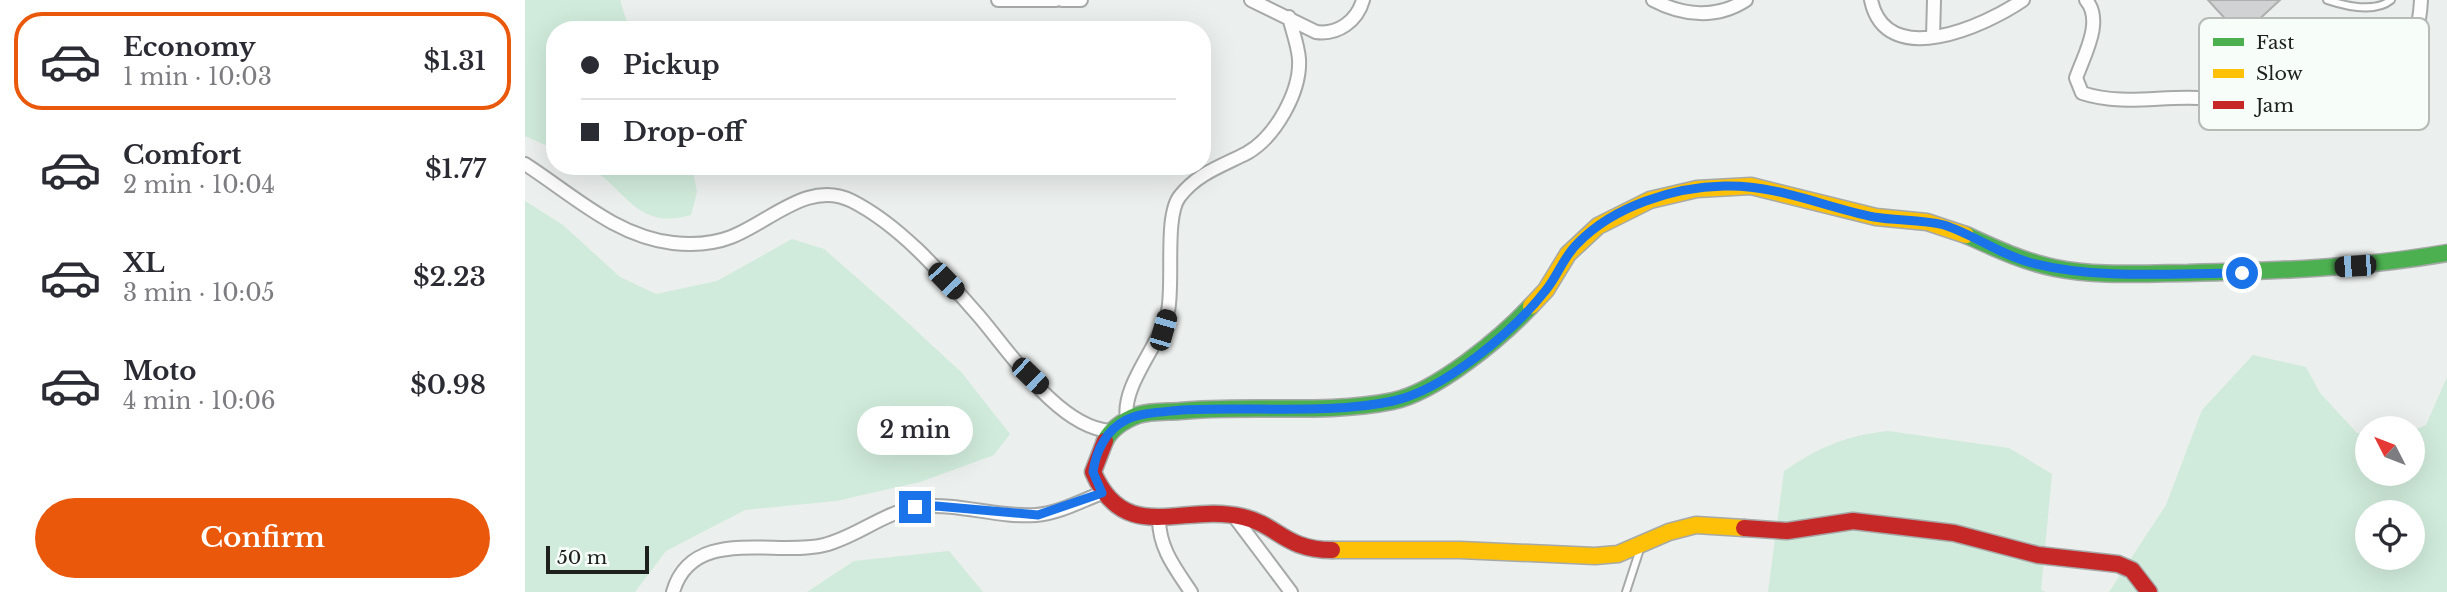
<!DOCTYPE html>
<html lang="en">
<head>
<meta charset="utf-8">
<style>
  body { margin:0; font-family:"Libre Baskerville",serif; background:#f2f2f3; color:#2b2b33; height:100vh; display:flex; flex-direction:column; font-size:26px; white-space:nowrap }
  * { box-sizing:border-box; margin:0 }
  p { font-size:23px; color:#7c7c81 }
  .icon { flex:none; width:38px; height:38px; fill:none; stroke:currentColor; stroke-width:2; stroke-linecap:round; stroke-linejoin:round }
  .map { position:relative; flex:1; overflow:hidden }
  .sheet { display:flex; flex-direction:column; background:#fff; width:525px }
  .sheet>* { flex:none }
  .banner { position:absolute; left:21px; top:21px; width:665px; height:154px; border-radius:28px; box-shadow:0 7px 28px #0002; display:grid; align-content:center; height:154px; padding:0 35px; background:#fff }
  .needle { width:46px; rotate:312deg }
  .controls { position:absolute; left:1830px; top:416px; display:grid; gap:14px }
  .controls a { display:grid; place-items:center; width:70px; height:70px; border-radius:50%; background:#fff; box-shadow:0 7px 28px #0002; font-size:35px }
  .scale { position:absolute; left:21px; bottom:18px; width:103px; box-sizing:border-box; padding-left:7px; border:4px solid #1e201e; border-top:0; font-size:19px; line-height:24px; white-space:nowrap; color:#1e201e; -webkit-text-stroke:5px #f7fef9; paint-order:stroke }
  .end { position:absolute; width:32px; height:32px; margin:-16px; border:9px solid #1a73e8; background:#fff; box-shadow:0 0 0 4px #fff }
  .from { border-radius:50% }
  .bubble { position:absolute; height:49px; border-radius:24px; background:#fff; box-shadow:0 7px 28px #0002; font-size:23px; font-weight:600; line-height:49px; text-align:center }
  .car { position:absolute; width:21px; height:42px; margin:-21px -10px; border-radius:9px; box-shadow:0 0 5px 2px #0007; background:linear-gradient(#222 24%,#8ab4d8 0 40%,#222 0 76%,#8ab4d8 0 86%,#222 0) }
  .banner b { display:flex; align-items:center; gap:24px; height:66px; font-size:26px }
  .banner b+b { border-top:2px solid #e1e1e2 }
  .banner i { width:18px; height:18px; background:#2b2b33 }
  ul { padding:12px 0 0; list-style:none }
  li { display:flex; align-items:center; gap:21px; height:98px; margin:0 14px 10px; padding:0 21px; border:4px solid transparent; border-radius:28px }
  li div { flex:1 }
  li b { display:block; font-size:26px }
  li em { font-style:normal; font-weight:600 }
  li.current { border-color:#ea580c }
  li>.icon { width:63px; height:63px; stroke-width:1.5 }
  .primary-button { display:flex; gap:14px; margin-top:auto; padding:14px 35px }
  .primary-button a { flex:1; height:80px; border-radius:42px; background:#ea580c; color:#fff; font-size:28px; font-weight:600; line-height:80px; text-align:center }
  main { display:flex; flex:1; min-height:0 }
  .map>svg:first-child { display:block }
  .green { fill:#d0ebdb; fill-rule:evenodd }
  .building { fill:#d1d2d3; stroke:#aeb0b0; stroke-width:2 }
  .lines { fill:none; stroke-linecap:round; stroke-linejoin:round }
  .lane-casing { stroke:#a6a9a8; stroke-width:10 }
  .street-casing { stroke:#a6a9a8; stroke-width:16 }
  .fast-casing { stroke:#a6a9a8; stroke-width:19 }
  .slow-casing { stroke:#a6a9a8; stroke-width:19 }
  .jam-casing { stroke:#a6a9a8; stroke-width:19 }
  .lane { stroke:#fcfdfc; stroke-width:6 }
  .street { stroke:#fcfdfc; stroke-width:12 }
  .fast { stroke:#4caf50; stroke-width:16 }
  .slow { stroke:#ffc107; stroke-width:16 }
  .jam { stroke:#c62828; stroke-width:16 }
  .route { stroke:#1a73e8; stroke-width:9 }
  .key { fill:#f7fef9; stroke:#b6bbb7; stroke-width:2 }
  .key-label { font-size:19px; fill:#1e201e }
</style>
</head>
<body>
<main>
<section class="sheet">
<ul>
<li class="current"><svg class="icon" aria-label="car" viewBox="0 0 24 24"><path d="M5 17H2v-5l4-1 3-4h7l3 4 3 1v5h-3M9 17h6M6 11h13"/><circle cx="7" cy="17" r="2"/><circle cx="17" cy="17" r="2"/></svg><div><b>Economy</b><p>1 min · 10:03</p></div><em>$1.31</em></li>
<li><svg class="icon" aria-label="car" viewBox="0 0 24 24"><path d="M5 17H2v-5l4-1 3-4h7l3 4 3 1v5h-3M9 17h6M6 11h13"/><circle cx="7" cy="17" r="2"/><circle cx="17" cy="17" r="2"/></svg><div><b>Comfort</b><p>2 min · 10:04</p></div><em>$1.77</em></li>
<li><svg class="icon" aria-label="car" viewBox="0 0 24 24"><path d="M5 17H2v-5l4-1 3-4h7l3 4 3 1v5h-3M9 17h6M6 11h13"/><circle cx="7" cy="17" r="2"/><circle cx="17" cy="17" r="2"/></svg><div><b>XL</b><p>3 min · 10:05</p></div><em>$2.23</em></li>
<li><svg class="icon" aria-label="car" viewBox="0 0 24 24"><path d="M5 17H2v-5l4-1 3-4h7l3 4 3 1v5h-3M9 17h6M6 11h13"/><circle cx="7" cy="17" r="2"/><circle cx="17" cy="17" r="2"/></svg><div><b>Moto</b><p>4 min · 10:06</p></div><em>$0.98</em></li>
</ul>
<div class="primary-button"><a>Confirm</a></div>
</section>
<div class="map">
<svg width="1922" height="592" viewBox="0 0 1922 592">
  <rect width="100%" height="100%" fill="#ebefed"/>
  <path class="green" d="M0,0H95L102,22L109,30H30V149L0,136Z
    M62,166H167L172,192L166,215C110,231 103,189 62,166Z
    M0,201L38,225L95,277L131,294L192,281L267,239L299,249L371,312L437,373L485,434L469,455L395,482L311,501L220,510L141,551L110,592H0Z
    M1728,355L1781,367L1795,393L1832,433L1843,434V474H1888V431L1901,425L1922,377V592H1584L1641,505L1677,410ZM1843,513H1888V558H1843Z
    M1363,431L1484,448L1527,474L1516,590L1521,592H1243L1259,471C1295,447 1319,436 1363,431Z
    M424,551L458,592H282L329,561Z"/>
  <path class="building" d="M1683,0H1755L1716,36Z"/>
  <g class="lines">
    <g class="lane-casing">
      <path id="lane" d="M1802,0C1820,6 1850,13 1866,0
        M1101,592L1116,546"/>
    </g>
    <g class="street-casing">
      <path id="street" d="M473,0H531
        M537,0H556
        M726,0L791,32C813,35 832,21 838,0
        M1128,0C1158,16 1192,19 1221,0
        M1346,0C1361,71 1460,26 1498,0
        M1561,0C1579,21 1559,55 1551,78L1557,93C1597,106 1633,96 1673,98C1702,100 1729,110 1758,111C1798,113 1850,91 1877,60C1891,44 1895,20 1896,0
        M1408,37L1409,0
        M0,164C48,195 90,236 148,243C167,245 188,244 206,237C245,222 284,179 327,201C376,226 417,274 453,315C485,352 533,427 585,431
        M602,419C596,385 635,346 643,311C649,283 639,215 655,196C673,173 697,166 722,153C750,137 776,92 774,59C773,45 767,30 764,17
        M708,515L766,592
        M634,519C634,548 650,568 666,592
        M148,592C167,525 251,557 299,545C332,537 360,511 394,507C433,502 472,518 511,515C534,513 556,501 577,493"/>
    </g>
    <g class="fast-casing">
      <path id="fast" d="M1441,235C1472,249 1497,261 1530,268C1574,277 1619,273 1663,273C1750,271 1836,268 1922,253
        M580,441C586,429 600,420 613,415C625,411 642,412 655,411C724,404 800,415 868,401C911,392 976,338 1006,306"/>
    </g>
    <g class="slow-casing">
      <path id="slow" d="M1006,306L1021,290L1043,254L1073,226L1125,200L1172,189L1226,186L1351,217L1402,222L1441,235
        M807,550H935L1070,556L1093,554L1144,532L1171,525L1219,528"/>
    </g>
    <g class="jam-casing">
      <path id="jam" d="M580,441L568,472C600,547 659,502 718,517C753,525 760,550 807,550
        M1219,528L1262,531L1328,521L1429,533L1513,555L1593,564L1607,570L1624,592"/>
    </g>
    <use href="#lane" class="lane"/>
    <use href="#street" class="street"/>
    <use href="#fast" class="fast"/>
    <use href="#slow" class="slow"/>
    <use href="#jam" class="jam"/>
  </g>
  <g class="lines">
    <path class="route" d="M390,507L411,506L513,515L577,493L568,472C571,451 581,430 601,420C617,412 639,412 657,410C723,406 805,415 868,401C919,390 989,331 1021,290C1033,275 1039,256 1053,243C1089,206 1149,187 1199,186C1250,184 1299,207 1349,217C1372,221 1396,219 1419,225C1450,235 1475,255 1507,263C1575,280 1647,273 1717,273"/>
  </g>
  <rect x="1674" y="18" width="230" height="112" rx="10" class="key"/>
  <rect x="1688" y="38" width="31" height="8" fill="#4caf50"/>
  <rect x="1688" y="69" width="31" height="9" fill="#ffc107"/>
  <rect x="1688" y="101" width="31" height="8" fill="#c62828"/>
  <g class="key-label">
    <text x="1731" y="49">Fast</text>
    <text x="1731" y="80">Slow</text>
    <text x="1731" y="112">Jam</text>
  </g>
</svg>
<div class="controls">
<a><svg class="needle" viewBox="-14 -14 28 28"><path d="M0-13l5 13h-10z" fill="#e53935"/><path d="M0 13l5-13h-10z" fill="#7c7c81"/></svg></a>
<a><svg class="icon" aria-label="locate" viewBox="0 0 24 24"><circle cx="12" cy="12" r="6"/><path d="M12 2v4M12 18v4M2 12h4M18 12h4"/></svg></a>
</div>
<div class="scale">50 m</div>
<i class="end from" style="left:1717px;top:273px"></i>
<i class="end" style="left:390px;top:507px"></i>
<div class="bubble" style="left:332px;top:406px;width:116px">2 min</div>
<i class="car" style="left:1830px;top:266px;rotate:266deg"></i>
<i class="car" style="left:421px;top:281px;rotate:136deg"></i>
<i class="car" style="left:638px;top:330px;rotate:16deg"></i>
<i class="car" style="left:505px;top:376px;rotate:134deg"></i>
<div class="banner">
<b><i class="from"></i>Pickup</b>
<b><i></i>Drop-off</b>
</div>
</div>
</main>
</body>
</html>
